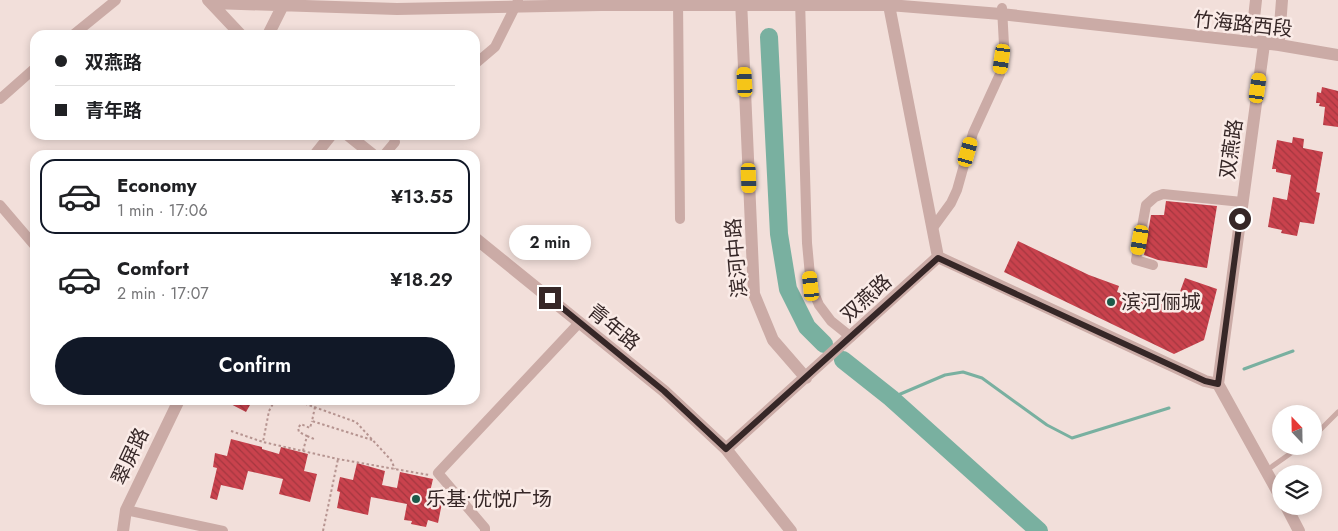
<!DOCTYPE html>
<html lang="en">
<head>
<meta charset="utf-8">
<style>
  body { margin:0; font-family:Jost,"Noto Sans SC",sans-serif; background:#f6f6f6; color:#202124; height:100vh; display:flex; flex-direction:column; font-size:19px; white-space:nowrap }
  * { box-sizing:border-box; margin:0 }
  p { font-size:16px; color:#757577 }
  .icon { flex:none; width:28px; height:28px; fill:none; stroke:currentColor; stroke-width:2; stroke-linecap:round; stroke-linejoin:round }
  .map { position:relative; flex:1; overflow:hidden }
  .panel { position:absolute; left:30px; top:150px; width:450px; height:255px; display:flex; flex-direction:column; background:#fff; border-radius:15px; box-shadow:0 2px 8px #0003 }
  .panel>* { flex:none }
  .guide { position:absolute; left:30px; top:30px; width:450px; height:110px; border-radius:15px; box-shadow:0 2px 8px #0003; display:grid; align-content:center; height:110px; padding:0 25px; background:#fff }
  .needle { width:32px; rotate:338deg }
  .controls { position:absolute; left:1272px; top:405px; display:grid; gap:10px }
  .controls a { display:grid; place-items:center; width:50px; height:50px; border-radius:50%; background:#fff; box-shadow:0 2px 8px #0003; font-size:25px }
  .end { position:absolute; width:22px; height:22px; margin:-11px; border:6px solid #362727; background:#fff; box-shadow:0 0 0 2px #fff }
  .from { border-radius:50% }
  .bubble { position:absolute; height:35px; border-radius:18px; background:#fff; box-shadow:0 2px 8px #0003; font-size:16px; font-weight:600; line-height:35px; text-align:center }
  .car { position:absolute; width:15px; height:30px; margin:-15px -8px; border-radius:6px; box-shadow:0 0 4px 1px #0007; background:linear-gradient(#f5c518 24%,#345 0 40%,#f5c518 0 76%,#345 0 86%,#f5c518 0) }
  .guide b { display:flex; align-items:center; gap:18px; height:48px; font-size:19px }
  .guide b+b { border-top:1px solid #e0e0e0 }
  .guide i { width:12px; height:12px; background:#202124 }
  ul { padding:9px 0 0; list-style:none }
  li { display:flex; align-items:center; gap:15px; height:75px; margin:0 10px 8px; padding:0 15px; border:2px solid transparent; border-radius:15px }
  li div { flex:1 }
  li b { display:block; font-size:19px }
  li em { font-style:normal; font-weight:600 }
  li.current { border-color:#111827 }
  li>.icon { width:45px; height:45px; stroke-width:1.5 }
  .button { display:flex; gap:10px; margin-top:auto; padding:10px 25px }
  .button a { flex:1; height:58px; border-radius:30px; background:#111827; color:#fff; font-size:20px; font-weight:600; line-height:58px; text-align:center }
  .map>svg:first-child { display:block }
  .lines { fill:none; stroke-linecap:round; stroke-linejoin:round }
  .stream { stroke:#79b0a0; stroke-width:3 }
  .river { stroke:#79b0a0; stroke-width:18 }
  .building { fill:url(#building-back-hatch) }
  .path { stroke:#b69490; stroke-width:2; stroke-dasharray:2.5 2.5; stroke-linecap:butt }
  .service { stroke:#cbaba6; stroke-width:5 }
  .minor { stroke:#cbaba6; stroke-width:10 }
  .tertiary { stroke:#cbaba6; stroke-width:12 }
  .route { stroke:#362727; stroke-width:6 }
  .poi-dot { fill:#1c5949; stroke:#faebe7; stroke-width:2 }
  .labels { text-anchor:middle; stroke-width:5; stroke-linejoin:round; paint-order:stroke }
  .street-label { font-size:20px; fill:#362727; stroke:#faebe7 }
  .poi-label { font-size:20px; fill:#362727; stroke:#faebe7; text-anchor:start }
</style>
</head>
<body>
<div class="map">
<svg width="1338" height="531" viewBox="0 0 1338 531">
  <defs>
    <pattern id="building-back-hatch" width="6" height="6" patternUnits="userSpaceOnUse" patternTransform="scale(1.25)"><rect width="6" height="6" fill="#c9424d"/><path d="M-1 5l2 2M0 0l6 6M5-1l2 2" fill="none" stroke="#a43740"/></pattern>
  </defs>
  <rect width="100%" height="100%" fill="#f2dfda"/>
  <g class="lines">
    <path class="stream" d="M1244,369L1293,351
      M891,398L945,375L963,372L982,378L1047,425L1072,438L1169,408"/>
    <path class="river" d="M769,37L779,234L788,289L807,327L824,344
      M843,360L891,398L1039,531"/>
  </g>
  <path class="building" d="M1322,87L1338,91V127L1323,125L1325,107L1319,106L1320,103H1316L1317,92L1321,93Z
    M1293,137L1304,139L1303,148L1323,152L1316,192L1320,193L1314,224L1300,222L1297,236L1281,233L1282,230L1268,227L1273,197L1287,200L1291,175L1276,172V169H1272L1277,140L1292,143Z
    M1166,201L1217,206L1207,268L1158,260L1144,255L1151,215H1164Z
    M1018,241L1089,275L1119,286L1117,292L1131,297L1133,294L1174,308L1185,278L1217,289L1204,340L1174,354L1004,272Z
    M223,400H241L250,405L246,412Z
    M231,439L262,447V449L279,454L281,447L308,454L304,471L317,474L310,502L279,494L283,479L248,471L243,490L221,485L217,500L210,498L217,468L213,467L215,453L227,456Z
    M357,463L385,471L382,485L397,488L400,472L433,479L429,496L443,498L438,523L428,520L426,527L411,524L412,521L404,520L407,504L371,497L368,515L337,508L340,492L337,491L340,477L353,480Z"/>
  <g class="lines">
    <path class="path" d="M275,400L269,411L263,442L338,459L429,475
      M303,400V403L356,422L391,460L395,469
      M315,407L312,421L372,440
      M231,431L263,442
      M307,436L314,439
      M303,451L307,436L299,432L298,428L301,424L310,428L312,421
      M323,531L338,459"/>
    <path class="service" d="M1314,436L1338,412
      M1267,470L1301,446"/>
    <path class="minor" d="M678,0L680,219
      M800,0L807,243L811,286L819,305L831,321L851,337
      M73,35L116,0
      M475,64L495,47L518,1
      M0,99L35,68
      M384,155L395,142L393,135
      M0,205L35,246
      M932,229L951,203L957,190L973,133L1000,74L1004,45L1002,8
      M1153,265L1136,260L1146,205L1155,197L1163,194L1242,202
      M126,510L223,531
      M485,531V528L438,473L579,323"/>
    <path class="tertiary" d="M208,0L241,35
      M741,0L754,294L773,340L806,378
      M888,0L938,257
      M1256,0L1252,36L1264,44
      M212,3L397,9L601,5H889L1001,14L1279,45L1338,55
      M268,35L285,1
      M1265,37L1218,384L1281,498
      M1267,43L1279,39L1282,0
      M348,135L373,155
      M315,155L331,135
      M475,238L664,391L726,449L791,531
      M938,257L1205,381L1218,384
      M726,449L938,257
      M1286,506L1299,531
      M123,531L126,510L179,400"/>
  </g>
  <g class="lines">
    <path class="route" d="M550,298L664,391L726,449L938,258L1205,381L1218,384L1240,219"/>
  </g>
  <g class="poi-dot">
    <circle cx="1111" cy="302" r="5"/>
    <circle cx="416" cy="499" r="5"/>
  </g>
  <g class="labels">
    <g class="street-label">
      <text transform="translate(1243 24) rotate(6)" y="7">竹海路西段</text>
      <text transform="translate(1231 149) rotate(-82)" y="7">双燕路</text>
      <text transform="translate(736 258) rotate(-95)" y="7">滨河中路</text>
      <text transform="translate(866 298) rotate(-42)" y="7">双燕路</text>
      <text transform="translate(614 327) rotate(39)" y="7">青年路</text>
      <text transform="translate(130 456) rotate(-65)" y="7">翠屏路</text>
    </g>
    <g class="poi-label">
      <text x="1121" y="309">滨河俪城</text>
      <text x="426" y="506">乐基•优悦广场</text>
    </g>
  </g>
</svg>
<div class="controls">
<a><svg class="needle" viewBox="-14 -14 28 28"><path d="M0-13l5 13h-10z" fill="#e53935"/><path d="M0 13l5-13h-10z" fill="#757577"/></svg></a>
<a><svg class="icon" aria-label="layers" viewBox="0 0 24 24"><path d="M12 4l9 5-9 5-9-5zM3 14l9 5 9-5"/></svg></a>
</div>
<i class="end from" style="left:1240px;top:219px"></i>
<i class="end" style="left:550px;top:298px"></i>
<div class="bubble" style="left:509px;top:225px;width:82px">2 min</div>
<i class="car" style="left:1002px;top:59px;rotate:188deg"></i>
<i class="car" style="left:745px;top:82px;rotate:357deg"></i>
<i class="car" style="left:1258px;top:88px;rotate:8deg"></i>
<i class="car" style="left:968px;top:152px;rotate:16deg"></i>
<i class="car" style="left:749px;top:178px;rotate:178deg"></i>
<i class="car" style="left:1140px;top:240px;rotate:190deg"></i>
<i class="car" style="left:811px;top:286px;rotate:354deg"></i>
<div class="guide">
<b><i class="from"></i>双燕路</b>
<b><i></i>青年路</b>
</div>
<section class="panel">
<ul>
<li class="current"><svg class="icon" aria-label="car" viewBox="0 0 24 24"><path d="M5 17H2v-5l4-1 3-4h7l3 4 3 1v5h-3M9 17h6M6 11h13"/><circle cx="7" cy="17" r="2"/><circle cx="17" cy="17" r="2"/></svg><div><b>Economy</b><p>1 min · 17:06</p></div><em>¥13.55</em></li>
<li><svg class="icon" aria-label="car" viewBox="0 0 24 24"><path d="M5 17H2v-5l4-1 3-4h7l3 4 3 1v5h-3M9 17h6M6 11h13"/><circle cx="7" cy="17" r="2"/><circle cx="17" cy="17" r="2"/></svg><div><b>Comfort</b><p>2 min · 17:07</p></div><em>¥18.29</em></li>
</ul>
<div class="button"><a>Confirm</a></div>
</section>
</div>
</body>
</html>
